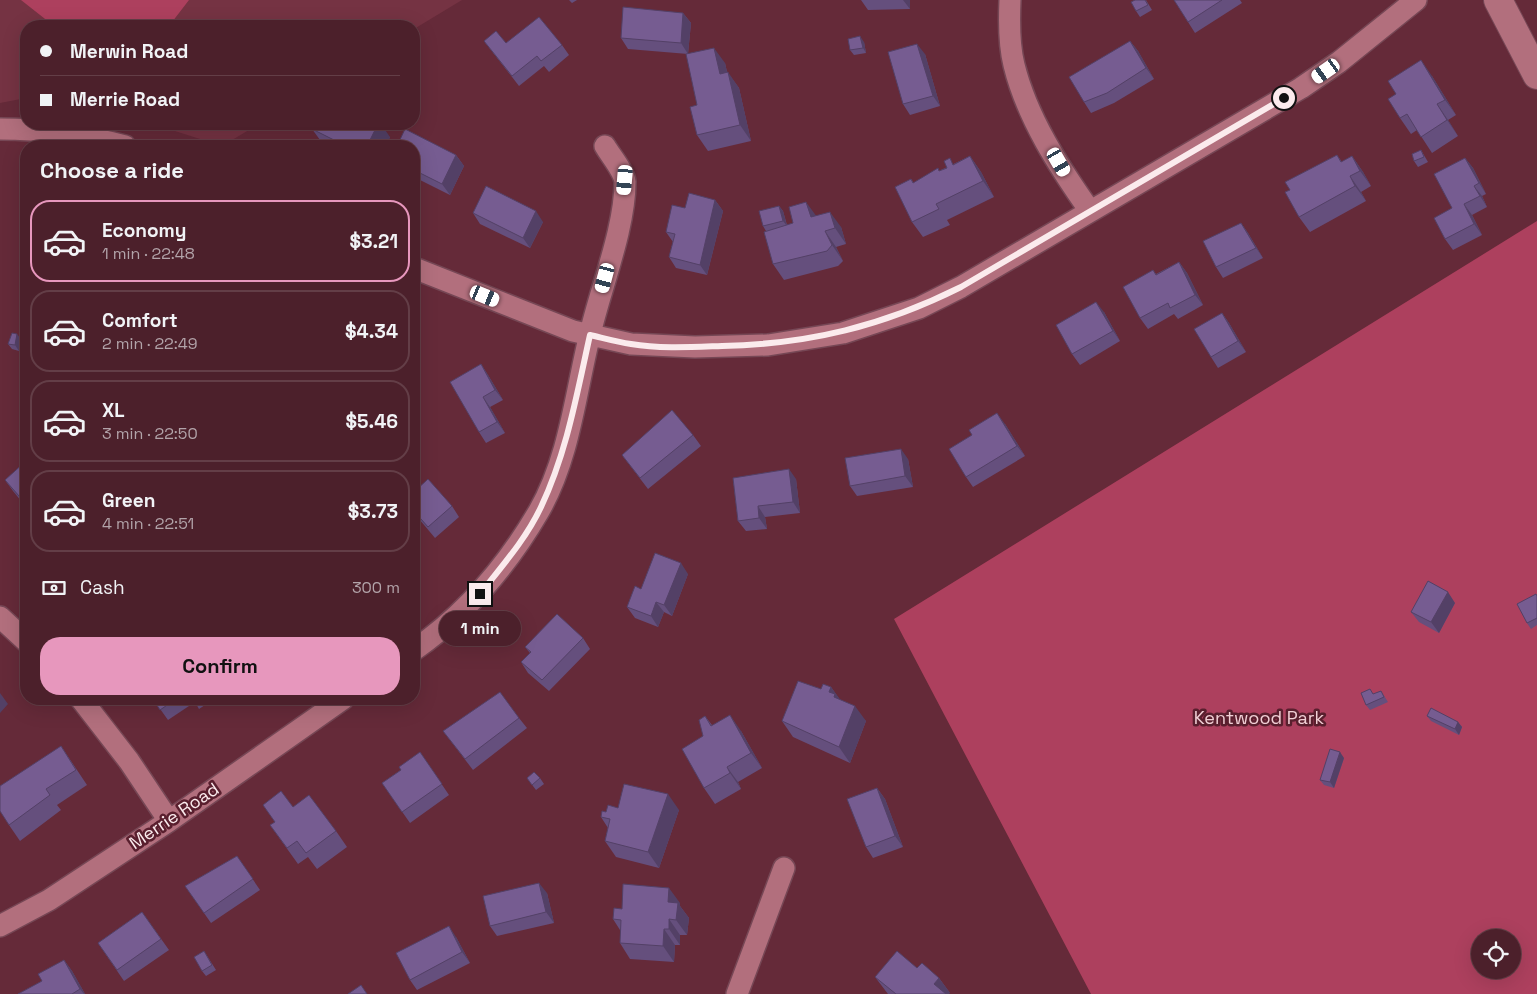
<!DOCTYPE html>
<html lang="en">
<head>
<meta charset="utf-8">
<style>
  body { margin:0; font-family:"Space Grotesk",sans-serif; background:#532833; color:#f1f3f6; height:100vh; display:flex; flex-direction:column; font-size:19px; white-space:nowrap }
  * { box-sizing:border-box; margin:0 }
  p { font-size:16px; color:#b2a3a9 }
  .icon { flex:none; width:28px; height:28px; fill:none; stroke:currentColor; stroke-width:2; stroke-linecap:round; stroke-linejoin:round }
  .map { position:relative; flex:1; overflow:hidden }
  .drawer { position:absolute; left:20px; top:140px; width:400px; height:565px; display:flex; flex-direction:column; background:#4c202b; border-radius:20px; box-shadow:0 5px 20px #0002,0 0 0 1px #633e47 }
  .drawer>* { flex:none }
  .guide { position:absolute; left:20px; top:20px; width:400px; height:110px; border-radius:20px; box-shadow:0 5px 20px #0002,0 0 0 1px #633e47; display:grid; align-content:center; height:110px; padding:0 20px; background:#4c202b }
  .buttons { position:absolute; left:1471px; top:929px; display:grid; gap:10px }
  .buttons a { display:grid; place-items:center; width:50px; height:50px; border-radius:50%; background:#4c202b; box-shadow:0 5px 20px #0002,0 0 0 1px #633e47; font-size:25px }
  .end { position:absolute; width:22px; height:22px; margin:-11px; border:6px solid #fbebed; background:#111; box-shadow:0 0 0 2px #111 }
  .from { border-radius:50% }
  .bubble { position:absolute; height:35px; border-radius:18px; background:#4c202b; box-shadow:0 5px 20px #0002,0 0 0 1px #633e47; font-size:16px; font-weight:700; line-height:35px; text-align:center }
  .car { position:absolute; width:15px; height:30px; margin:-15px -8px; border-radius:6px; box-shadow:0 0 4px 1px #0007; background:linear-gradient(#fff 24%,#345 0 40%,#fff 0 76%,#345 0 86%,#fff 0) }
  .guide b { display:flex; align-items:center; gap:18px; height:48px; font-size:19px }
  .guide b+b { border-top:1px solid #633e47 }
  .guide i { width:12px; height:12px; background:#f1f3f6 }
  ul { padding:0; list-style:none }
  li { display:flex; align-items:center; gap:15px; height:82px; margin:0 10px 8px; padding:0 10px; border:2px solid #633e47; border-radius:20px }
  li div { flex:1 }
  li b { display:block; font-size:19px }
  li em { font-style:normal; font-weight:700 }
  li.on { border-color:#e797bd }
  li>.icon { width:45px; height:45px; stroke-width:1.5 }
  h2 { padding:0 20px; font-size:22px; line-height:60px }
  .pay { display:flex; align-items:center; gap:12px; height:55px; padding:0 20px; font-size:19px }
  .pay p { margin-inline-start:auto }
  .cta { display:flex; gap:10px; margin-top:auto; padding:10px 20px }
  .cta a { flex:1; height:58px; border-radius:20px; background:#e797bd; color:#111; font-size:20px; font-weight:700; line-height:58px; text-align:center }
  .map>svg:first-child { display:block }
  .built { fill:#753343 }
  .green { fill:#ad405e; fill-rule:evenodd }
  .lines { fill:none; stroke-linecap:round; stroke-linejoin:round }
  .minor-casing { stroke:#764755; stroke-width:24 }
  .tertiary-casing { stroke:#764755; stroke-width:30 }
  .minor { stroke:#b26f7d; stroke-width:21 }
  .tertiary { stroke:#b26f7d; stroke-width:28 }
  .wall { fill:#654f7d }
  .shaded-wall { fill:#534066 }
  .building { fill:#765c91; stroke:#534066 }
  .route { stroke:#fbebed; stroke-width:6 }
  .labels { text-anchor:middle; stroke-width:5; stroke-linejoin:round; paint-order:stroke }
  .park-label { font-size:18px; fill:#f1cfd5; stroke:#591f2e }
  .street-label { font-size:18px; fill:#fbebed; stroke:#591f2e }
</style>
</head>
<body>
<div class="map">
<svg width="1537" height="994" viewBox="0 0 1537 994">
  <rect width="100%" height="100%" fill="#652a39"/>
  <path class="built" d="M0,0H462L414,29V26H26V98L0,103Z
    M153,124H259L222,146Z"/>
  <path class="green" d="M21,0H189L169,26H54Z
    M1537,221V994H1091L894,619ZM1480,938H1512V970H1480Z"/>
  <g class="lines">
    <g class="minor-casing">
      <path id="minor" d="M1010,0C1009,21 1009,45 1014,65C1027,118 1059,167 1090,211
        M0,129C42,129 84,135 125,146
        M414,268L573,331L631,344L695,347L768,345L843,333L919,308L961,287L1301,88L1339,62L1416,0
        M0,617L26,641
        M414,650C466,614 507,566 539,511C571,455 576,387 592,326C603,282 625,226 625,182C624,171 610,155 605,146
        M81,699L129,761L169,821
        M0,926L49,900L169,821L343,699
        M737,994L784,868"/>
    </g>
    <g class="tertiary-casing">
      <path id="tertiary" d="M1498,0L1537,75"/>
    </g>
    <use href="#minor" class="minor"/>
    <use href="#tertiary" class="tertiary"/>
  </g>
  <path class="wall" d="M569,0H577L572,3Z
    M861,0H910V9L868,10Z
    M1146,0L1152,10L1140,17L1136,11Z
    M1174,0H1240L1242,3L1195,33Z
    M683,13L691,23L688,54L725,63L727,72L739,88L751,141L708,151L697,135V105L688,54L628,49L621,38Z
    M484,41L506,43L562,45L569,55L549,72L544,66L519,86Z
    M1130,41L1138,51L1154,79L1114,103L1091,113L1084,102Z
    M864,42L866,53L854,55L850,50Z
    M925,54L940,106L910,115L903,104Z
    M1432,76L1456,115L1448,120L1458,136L1432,153L1417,130L1411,134L1400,118Z
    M312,129L390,137L386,146H327L323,144Z
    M414,146L456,155L464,166L450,195L414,177Z
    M1421,150L1428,162L1418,167L1414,161Z
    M1337,155L1342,162L1352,156L1363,172L1371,186L1361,192L1366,201L1310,232L1299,217L1290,190Z
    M970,156L981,172L994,197L947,220L950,225L923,237L912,222L911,179L914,183Z
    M1465,158L1473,168L1486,194L1482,196L1487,207L1472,215L1482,235L1453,250L1445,239L1452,208Z
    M715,200L723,211L707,275L676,268L669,257L673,242L666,232L685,208Z
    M779,206L783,211L787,225L816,216L841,227L846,244L836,247L843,261L838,266L784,280L773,264L766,231L763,226Z
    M473,213L543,222L530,248L480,224Z
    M1241,223L1248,233L1263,258L1223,278L1216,267Z
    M26,231V249L22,243Z
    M1179,262L1187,273L1203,305L1178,319L1174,314L1148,329L1140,318L1153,270L1156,274Z
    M1104,312L1120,341L1080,365L1072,354Z
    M1222,313L1229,323L1246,352L1218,368L1211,357Z
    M21,339L19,351L12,349L8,344Z
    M481,364L488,375L503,400L490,407L505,433L486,443L479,432Z
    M1005,424L1025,456L973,487L966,477L972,435Z
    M693,435L701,446L648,489L622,455Z
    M908,459L913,487L857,496L850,486Z
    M26,461V507L13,491L5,480Z
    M733,478L796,479L800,513L765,517L767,529L746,531L738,521Z
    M414,492L452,506L459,517L435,538L414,513Z
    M688,574L672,616L664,612L658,627L635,618L627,607L641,589Z
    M1537,596V625L1531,629L1527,623Z
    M1455,603L1439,633L1419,622L1411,612Z
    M583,638L590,649L549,691L528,673L521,662L530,653L525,647Z
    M831,687L840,700L866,721L850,763L793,737L782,721L821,689Z
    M1381,691L1388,702L1370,710L1366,705L1374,694Z
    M153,699H214L199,709L195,702L168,720Z
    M705,716L712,725L741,731L762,768L738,782L741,789L715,804L704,788L703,736Z
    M1427,716L1458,722L1462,727L1459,735L1431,721Z
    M519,718L527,728L473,770L443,731Z
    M61,746L87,785L57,805L61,810L20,841L9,825Z
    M420,752L449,795L410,823L382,783L401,770Z
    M1344,758L1334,788L1324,785L1320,780Z
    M527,778H540L544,784L536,790Z
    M877,788L885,799L903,847L873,858L866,847Z
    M263,805L293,807L336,831L347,847L317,869L308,857L298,864L270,825L275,822Z
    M618,808L679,810L659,868L616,857L605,841L608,828L601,817L606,812Z
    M237,856L260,890L211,923L185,886Z
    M547,893L554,923L497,936L490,926Z
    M680,903V906L689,918L687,935H680V945H675L674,962L630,959L620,943V930L613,919L622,909Z
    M142,912L169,950L124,981L98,943Z
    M456,937L470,963L417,990L410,980Z
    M204,951L216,970L206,976L202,971Z
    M64,960L72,971L85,994H18L42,981Z
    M917,968L939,978L950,993L888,994L875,977Z"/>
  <path class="shaded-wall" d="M903,0H910V9Z
    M683,13L691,23L688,54L681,43Z
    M860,36L864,42L866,53L863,48Z
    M1130,41L1138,51L1154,79L1146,68Z
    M917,44L925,54L940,106L933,96Z
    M714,48L725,63L731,90L720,74Z
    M1421,60L1432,76L1456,115L1445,100Z
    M728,72L739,88L751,141L740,125Z
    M1437,104L1448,120L1458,136L1447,120Z
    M378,124H381L390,137L386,146H367Z
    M456,155L464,166L450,195L442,184Z
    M970,156L981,172L994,197L983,181Z
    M1352,156L1363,172L1371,186L1360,171Z
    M1465,158L1473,168L1486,194L1479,183Z
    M1350,176L1361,192L1366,201L1355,186Z
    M1474,186L1482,196L1487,207L1480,196Z
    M715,200L723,211L707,275L700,265Z
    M806,202L817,217H811Z
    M1464,204L1472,215L1482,235L1474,224Z
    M779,206L783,211L787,226L783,221Z
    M536,211L543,222L530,248L523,238Z
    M830,212L841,227L846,244L835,228Z
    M1241,223L1248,233L1263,258L1256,248Z
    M825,231L836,247L843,261L832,245Z
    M1179,262L1187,273L1203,305L1195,295Z
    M1096,302L1104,312L1120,341L1113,331Z
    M1222,313L1229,323L1246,352L1238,341Z
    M17,334L21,339L19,351L15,345Z
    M481,364L488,375L503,400L495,390Z
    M483,397L490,407L505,433L497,422Z
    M997,413L1005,424L1025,456L1017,446Z
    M901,449L908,459L913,487L905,476Z
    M789,469L796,479L800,513L793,502Z
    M758,506L765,517L767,529L759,518Z
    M681,563L688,574L672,616L664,605Z
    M1448,592L1455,603L1439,633L1431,622Z
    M656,602L664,612L658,627L651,616Z
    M831,687L842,702L846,710L829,692Z
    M0,693L8,704L0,713Z
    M855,706L866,721L850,763L839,747Z
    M730,715L741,731L762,768L751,753Z
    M1458,722L1462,727L1459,735L1455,729Z
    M1340,752L1344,758L1334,788L1330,782Z
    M727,767L738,782L741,789L730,773Z
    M877,788L885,799L903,847L895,836Z
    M668,794L679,810L659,868L648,852Z
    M539,883L547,893L554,923L546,912Z
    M669,888L680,903V906L689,918L687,935L676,920L668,902Z
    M669,919L680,935V945L669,929Z
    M449,926L456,937L470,963L462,952Z
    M664,929L675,945L674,962L663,946Z
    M64,960L72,971L85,994H84L80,989Z
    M939,978L950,993L949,994H941L934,984Z"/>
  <path class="building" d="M1135,0H1145L1148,5L1136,11L1131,2Z
    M1174,0H1222L1188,22Z
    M623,7L683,13L681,43L621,38Z
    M539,17L562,45L541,61L537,56L512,76L484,41L496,31L506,43Z
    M860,36L863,48L850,50L848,39Z
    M1130,41L1146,68L1107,93L1084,102L1069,77Z
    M917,44L933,96L903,104L888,52Z
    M714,48L720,74L728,72L740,125L697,135L690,107L697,105L686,54Z
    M1421,60L1445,100L1437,104L1447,120L1421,137L1407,114L1400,118L1388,99L1396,94L1388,81Z
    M315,124H378L367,146H346L312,129Z
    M405,129L456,155L442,184L414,170V146H397Z
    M1421,150L1424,157L1414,161L1412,154Z
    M1337,155L1341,162L1352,156L1360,171L1350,176L1355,186L1299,217L1285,192L1290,190L1285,182Z
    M970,156L983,181L936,204L939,209L912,222L895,187L911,179L913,183L938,168L939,171L947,168L944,161L950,158L953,165Z
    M1465,158L1479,183L1474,186L1480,196L1464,204L1474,224L1445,239L1434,218L1452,208L1434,174Z
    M486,186L536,211L523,238L473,213Z
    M689,193L715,200L700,265L669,257L675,234L666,232L672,205L685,208Z
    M806,202L811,217L830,212L835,228L825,231L832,245L827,251L773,264L764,232L793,223L789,207Z
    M779,206L783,221L763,226L759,211Z
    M1241,223L1256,248L1216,267L1203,241Z
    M26,231V245L22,243Z
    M1179,262L1195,295L1170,308L1168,303L1140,318L1123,287L1153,270L1156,275Z
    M1096,302L1113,331L1072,354L1056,325Z
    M1222,313L1238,341L1211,357L1194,329Z
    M12,333L17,334L15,345L8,344Z
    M481,364L495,390L483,397L497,422L479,432L450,382Z
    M672,410L693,435L640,478L622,455Z
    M997,413L1017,446L966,477L949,449L972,435L969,430Z
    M901,449L905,476L850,486L845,458Z
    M26,461V504L5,480Z
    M789,469L793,502L758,506L759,518L738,521L733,478Z
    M428,479L452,506L428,527L414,511V492Z
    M655,553L681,563L664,605L656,602L651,616L627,607L635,586L641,589Z
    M1428,581L1448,592L1431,622L1411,612Z
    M1536,594L1537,596V618L1527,623L1517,604Z
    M557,614L583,638L542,680L521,662L531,652L525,647Z
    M798,681L821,689L823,684L831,687L829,692L835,694L834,697L855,706L839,747L782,721Z
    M1370,689L1373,694L1381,691L1384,697L1366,705L1361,693Z
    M500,692L519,718L465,759L443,731Z
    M153,699H176L160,710Z
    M1431,708L1458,722L1455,729L1427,716Z
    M730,715L751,753L727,767L730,773L704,788L682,749L703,736L699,720L705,716L711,726Z
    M61,746L76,770L46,789L50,795L9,825L0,811V786Z
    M1330,749L1340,752L1330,782L1320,780Z
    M420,752L442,784L402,812L382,783L401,770L399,767Z
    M534,772L540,778L532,785L527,778Z
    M624,784L668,794L648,852L605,841L610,819L601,817L602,811L606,812L608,805L618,808Z
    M877,788L895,836L866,847L847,799Z
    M281,791L293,807L309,795L336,831L306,853L297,841L287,848L270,825L275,822L263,805Z
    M237,856L253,879L204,913L185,886Z
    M539,883L546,912L490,926L483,896Z
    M623,884L669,888L668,902L678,903L676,920L669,919V929H664L663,946L620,943L621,920L613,919L614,908L622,909Z
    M142,912L161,939L117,970L98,943Z
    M449,926L462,952L410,980L396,953Z
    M204,951L212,965L202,971L194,957Z
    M897,951L917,968L922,963L939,978L934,984L946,994H896L875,977Z
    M64,960L80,989L72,994H18L42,981L38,974Z
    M361,985L367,994H348Z"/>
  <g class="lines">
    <path class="route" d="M480,594C502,566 526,539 541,507C567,452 577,393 590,335C603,338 617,342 631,344C660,349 693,347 722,346C810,344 883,326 961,287L1284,98"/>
  </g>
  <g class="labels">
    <g class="park-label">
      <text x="1259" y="724">Kentwood Park</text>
    </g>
    <g class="street-label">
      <text transform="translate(174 816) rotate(-34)" y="6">Merrie Road</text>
    </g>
  </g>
</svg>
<div class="buttons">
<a><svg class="icon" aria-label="locate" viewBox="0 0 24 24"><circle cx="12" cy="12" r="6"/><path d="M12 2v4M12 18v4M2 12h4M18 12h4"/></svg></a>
</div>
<i class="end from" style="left:1284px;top:98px"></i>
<i class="end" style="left:480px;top:594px"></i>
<div class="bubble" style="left:439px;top:611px;width:82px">1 min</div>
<i class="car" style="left:1326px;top:71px;rotate:235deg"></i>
<i class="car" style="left:1059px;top:162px;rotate:150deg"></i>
<i class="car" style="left:625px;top:180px;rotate:185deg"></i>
<i class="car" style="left:605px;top:278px;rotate:195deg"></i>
<i class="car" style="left:485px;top:296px;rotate:112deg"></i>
<div class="guide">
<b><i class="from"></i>Merwin Road</b>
<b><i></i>Merrie Road</b>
</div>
<section class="drawer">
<h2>Choose a ride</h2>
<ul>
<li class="on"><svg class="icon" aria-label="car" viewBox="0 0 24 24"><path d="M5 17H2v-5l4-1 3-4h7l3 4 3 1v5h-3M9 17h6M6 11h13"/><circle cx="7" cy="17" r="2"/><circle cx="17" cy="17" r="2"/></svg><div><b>Economy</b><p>1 min · 22:48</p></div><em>$3.21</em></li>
<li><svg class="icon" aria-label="car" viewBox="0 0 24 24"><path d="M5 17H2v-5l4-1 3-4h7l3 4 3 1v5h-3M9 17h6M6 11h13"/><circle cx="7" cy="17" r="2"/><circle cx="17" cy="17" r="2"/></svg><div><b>Comfort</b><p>2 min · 22:49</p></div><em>$4.34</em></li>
<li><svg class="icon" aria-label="car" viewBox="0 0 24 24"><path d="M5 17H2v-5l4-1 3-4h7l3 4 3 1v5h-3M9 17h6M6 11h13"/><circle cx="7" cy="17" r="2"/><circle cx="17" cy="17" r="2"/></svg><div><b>XL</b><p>3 min · 22:50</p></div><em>$5.46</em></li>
<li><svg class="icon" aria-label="car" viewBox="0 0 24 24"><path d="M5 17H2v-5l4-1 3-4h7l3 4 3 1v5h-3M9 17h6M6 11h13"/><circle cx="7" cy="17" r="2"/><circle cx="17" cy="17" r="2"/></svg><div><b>Green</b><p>4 min · 22:51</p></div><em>$3.73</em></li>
</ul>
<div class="pay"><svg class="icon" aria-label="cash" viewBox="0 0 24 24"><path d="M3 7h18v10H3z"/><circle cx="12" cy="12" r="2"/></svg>Cash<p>300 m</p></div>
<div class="cta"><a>Confirm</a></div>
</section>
</div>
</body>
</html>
